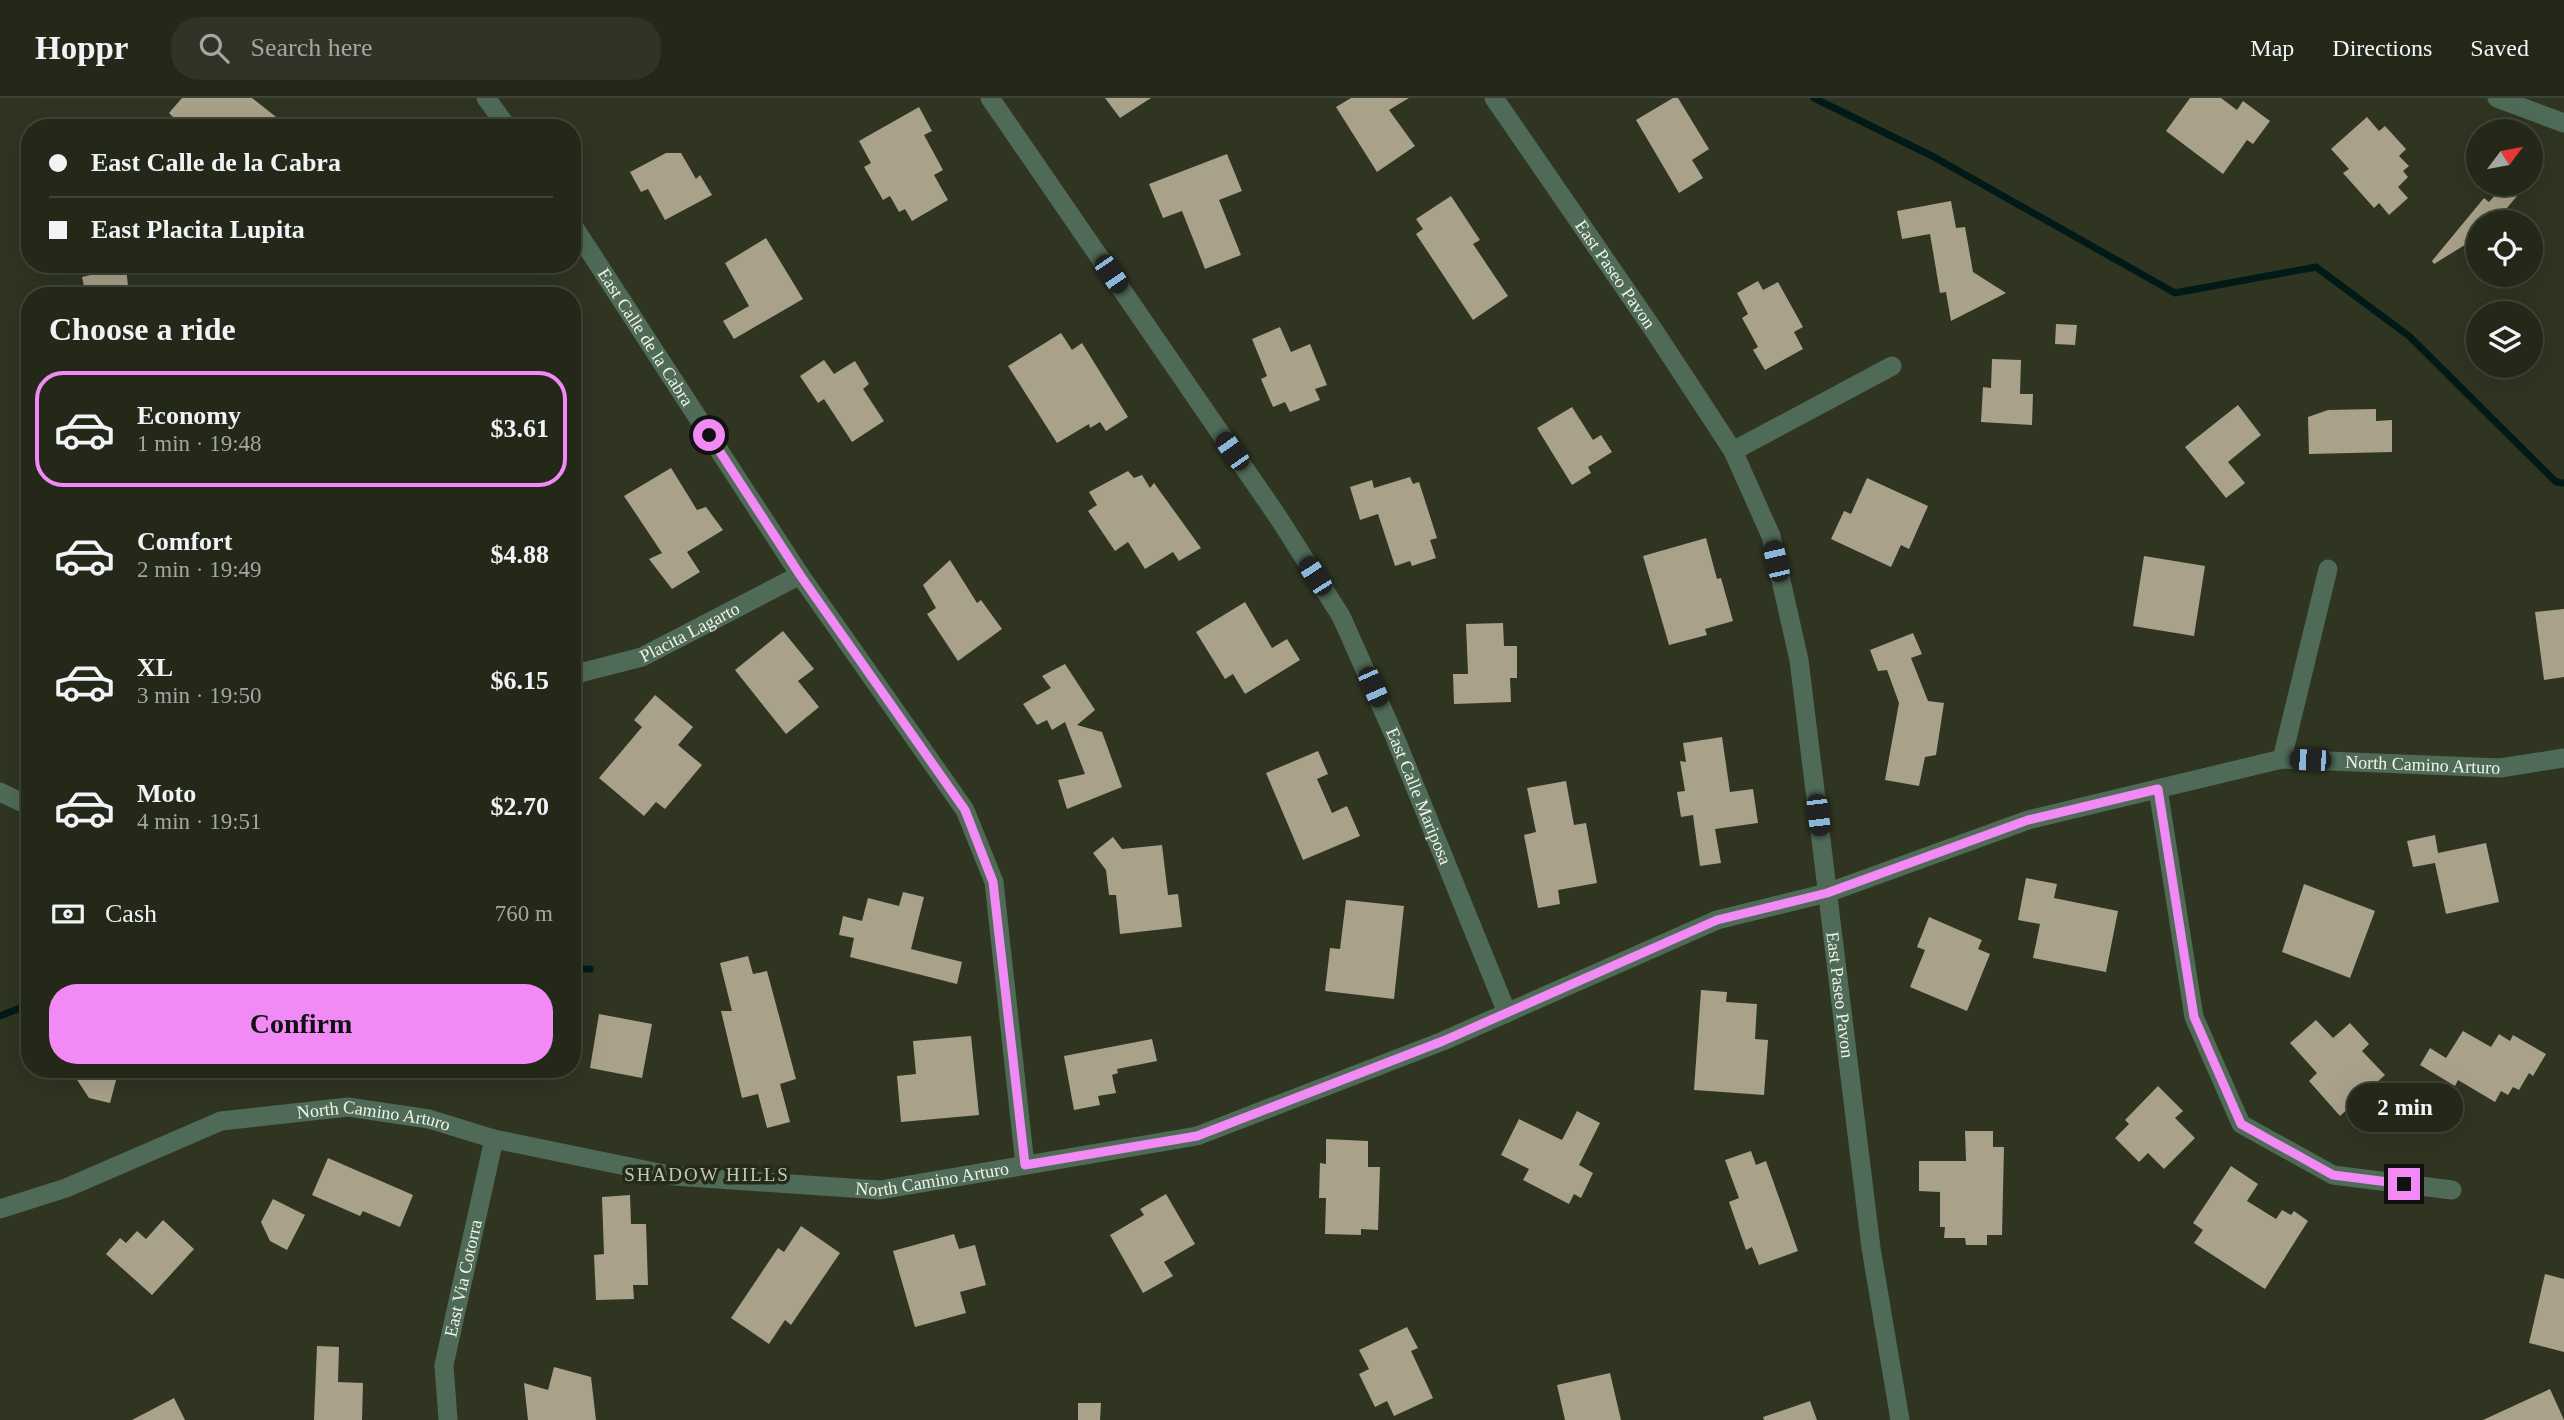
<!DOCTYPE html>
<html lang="en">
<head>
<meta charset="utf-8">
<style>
  body { margin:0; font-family:"Times New Roman",serif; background:#2f3426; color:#f1f3f6; height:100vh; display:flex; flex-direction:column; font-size:26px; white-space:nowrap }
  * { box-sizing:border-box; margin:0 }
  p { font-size:23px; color:#a3a6a2 }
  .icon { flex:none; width:38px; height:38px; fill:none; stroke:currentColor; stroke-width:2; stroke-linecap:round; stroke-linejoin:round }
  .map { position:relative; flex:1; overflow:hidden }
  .panel { position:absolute; left:21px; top:189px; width:560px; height:791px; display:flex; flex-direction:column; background:#232819; border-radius:28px; box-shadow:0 7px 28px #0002,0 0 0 2px #404438 }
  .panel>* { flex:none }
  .top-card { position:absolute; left:21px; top:21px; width:560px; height:154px; border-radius:28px; box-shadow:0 7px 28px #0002,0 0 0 2px #404438; display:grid; align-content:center; height:154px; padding:0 28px; background:#232819 }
  .needle { width:46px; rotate:58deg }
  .buttons { position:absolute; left:2466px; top:21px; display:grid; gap:14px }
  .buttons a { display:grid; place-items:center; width:77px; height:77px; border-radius:50%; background:#232819; box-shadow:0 7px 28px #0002,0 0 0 2px #404438; font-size:35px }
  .end { position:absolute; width:32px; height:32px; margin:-16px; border:9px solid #f18af5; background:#111; box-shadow:0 0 0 4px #111 }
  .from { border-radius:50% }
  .bubble { position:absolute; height:49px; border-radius:24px; background:#232819; box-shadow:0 7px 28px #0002,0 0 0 2px #404438; font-size:23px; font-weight:700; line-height:49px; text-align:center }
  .car { position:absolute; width:21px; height:42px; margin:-21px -10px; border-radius:9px; box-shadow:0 0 5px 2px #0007; background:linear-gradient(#222 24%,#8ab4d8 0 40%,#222 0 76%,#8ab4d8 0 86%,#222 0) }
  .top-card b { display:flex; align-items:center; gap:24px; height:66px; font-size:26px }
  .top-card b+b { border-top:2px solid #404438 }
  .top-card i { width:18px; height:18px; background:#f1f3f6 }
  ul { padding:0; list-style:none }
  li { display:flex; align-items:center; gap:21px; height:116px; margin:0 14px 10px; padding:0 14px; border:4px solid transparent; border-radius:28px }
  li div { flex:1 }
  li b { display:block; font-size:26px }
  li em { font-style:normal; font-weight:700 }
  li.active { border-color:#f18af5 }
  li>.icon { width:63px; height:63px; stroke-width:1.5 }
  h2 { padding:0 28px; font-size:32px; line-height:84px }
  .pay { display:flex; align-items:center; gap:18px; height:77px; padding:0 28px; font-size:26px }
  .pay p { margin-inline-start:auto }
  .cta { display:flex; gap:14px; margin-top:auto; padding:14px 28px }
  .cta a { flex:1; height:80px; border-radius:28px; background:#f18af5; color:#111; font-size:28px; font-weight:700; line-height:80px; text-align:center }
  header { display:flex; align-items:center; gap:42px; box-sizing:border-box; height:98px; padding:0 35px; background:#232819; border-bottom:2px solid #404438 }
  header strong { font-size:33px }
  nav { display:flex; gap:38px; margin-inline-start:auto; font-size:24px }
  .search { width:490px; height:63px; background:#2f3426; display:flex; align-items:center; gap:18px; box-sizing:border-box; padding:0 24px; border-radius:28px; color:#a3a6a2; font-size:26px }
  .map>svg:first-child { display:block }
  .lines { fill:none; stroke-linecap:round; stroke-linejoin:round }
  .stream { stroke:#011a18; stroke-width:7 }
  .building { fill:#a9a18a }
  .minor { stroke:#4f6b57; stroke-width:19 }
  .route { stroke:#f18af5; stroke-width:9 }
  .labels { text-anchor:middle; stroke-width:7; stroke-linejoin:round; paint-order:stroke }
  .street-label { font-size:18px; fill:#eff4e7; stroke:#252b18 }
  .neighbourhood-label { font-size:19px; letter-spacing:2px; fill:#c0c8b0; stroke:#252b18 }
</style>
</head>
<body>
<header>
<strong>Hoppr</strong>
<div class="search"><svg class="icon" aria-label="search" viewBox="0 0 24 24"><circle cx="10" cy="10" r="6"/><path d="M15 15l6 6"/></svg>Search here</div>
<nav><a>Map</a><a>Directions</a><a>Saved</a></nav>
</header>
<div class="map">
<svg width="2564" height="1322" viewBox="0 0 2564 1322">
  <rect width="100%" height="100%" fill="#2f3521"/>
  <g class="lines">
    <path class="stream" d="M1814,0L1934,59L2175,195L2316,169L2409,238L2556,384L2564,385
      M572,871H590
      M0,918L30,906"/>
  </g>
  <path class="building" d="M182,0H252L290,30H184L169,15Z
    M1105,0H1151L1120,20Z
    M1351,0H1409L1389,12L1415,48L1377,74L1336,9Z
    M1673,0H1678L1709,51L1692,62L1703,80L1679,95L1636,22Z
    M2190,0H2221L2237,12L2243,3L2270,23L2253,46L2247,42L2223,76L2166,33Z
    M919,9L932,33L924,37L943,72L934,77L948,102L912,123L905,111L899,114L890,98L883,102L864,69L871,65L859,43Z
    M2367,19L2379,33L2385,28L2406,51L2399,58L2409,68L2403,73L2408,79L2398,89L2408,100L2389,117L2379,105L2374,110L2343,75L2349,71L2331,51Z
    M666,55H681L696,81L700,77L712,97L665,122L648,91L641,94L630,74Z
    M1227,56L1242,93L1219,102L1241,157L1205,171L1182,113L1163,120L1149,86Z
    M2504,87L2517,98L2502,116L2512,124H2478V153L2468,145L2434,166L2432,163L2484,100L2489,104Z
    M1451,98L1480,142L1473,146L1508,198L1473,222L1416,136L1423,131L1416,121Z
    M1951,103L1956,130L1965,129L1973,174L2006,195L1951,223L1946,194L1940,195L1930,136L1902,141L1897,113Z
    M766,140L803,201L734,241L723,223L749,208L725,165Z
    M126,169L129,198H86L82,179Z
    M1758,183L1763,192L1778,184L1803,229L1794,234L1803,251L1765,272L1753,252L1758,249L1742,220L1748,216L1737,195Z
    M2056,226L2077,227L2075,247L2055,246Z
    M1280,229L1291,254L1310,246L1327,287L1315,291L1320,302L1290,314L1285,304L1273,309L1261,281L1267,278L1252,241Z
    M1061,235L1072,252L1082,245L1128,319L1106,333L1100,324L1090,330L1089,326L1057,345L1008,268Z
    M1992,261L2021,262L2020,296H2033L2032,327L1981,324L1983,289L1991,290Z
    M824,262L834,276L855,263L869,286L863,291L884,323L852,344L824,301L818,305L800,278Z
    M2238,307L2261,337L2228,364L2245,385L2226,400L2185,349Z
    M1572,309L1593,342L1601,337L1612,354L1588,369L1591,375L1572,387L1537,330Z
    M2376,311V323L2392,322V354L2309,356L2308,319L2328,312Z
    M671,370L697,412L706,409L723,432L687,454L700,474L672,491L649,461L662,455L624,398Z
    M1128,373L1134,380L1142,377L1150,390L1154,385L1201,450L1179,463L1173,454L1145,471L1128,444L1115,453L1088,413L1097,407L1089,394Z
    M1410,379L1413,386L1419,384L1437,440L1430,442L1436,460L1412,468L1410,463L1395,468L1378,416L1360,422L1350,389L1372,382L1374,390Z
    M1867,380L1928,408L1909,451L1901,447L1891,469L1831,441L1844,413L1851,416Z
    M1706,440L1717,481L1721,480L1733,523L1705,531L1707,537L1669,547L1643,458Z
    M2144,458L2205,468L2194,538L2133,528Z
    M950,462L977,505L981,502L1002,531L958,563L927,516L936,510L923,487Z
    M1245,504L1272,550L1287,541L1300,562L1245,596L1233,576L1225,581L1196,534Z
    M2564,511V579L2544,582L2535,514Z
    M1503,525L1504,548H1517V580H1510L1511,604L1454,606L1453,576H1468L1466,526Z
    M783,533L814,571L798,583L819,609L786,636L735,572Z
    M1913,535L1922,556L1911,560L1928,603L1944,605L1936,657L1925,659L1919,688L1885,682L1899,605L1887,572L1878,573L1870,552Z
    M1065,566L1095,612L1077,627L1102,634L1122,689L1067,711L1058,682L1085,676L1065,624L1052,632L1047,622L1037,627L1023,606L1051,590L1042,578Z
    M655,597L693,629L678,647L702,667L665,711L656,704L644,718L599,680L642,629L634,622Z
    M1722,639L1730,694L1753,691L1758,725L1715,731L1721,765L1700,768L1693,717L1681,719L1677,694L1685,693L1680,663L1686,664L1683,645Z
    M1318,653L1328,676L1317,681L1332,715L1347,708L1360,738L1303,762L1266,675Z
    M1566,683L1574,727L1586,725L1597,785L1558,792L1560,806L1538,810L1524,737L1536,734L1527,690Z
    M2435,737L2438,755L2486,745L2499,804L2446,816L2435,765L2413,769L2407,743Z
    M1113,739L1122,751L1162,747L1168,797L1178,796L1182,829L1120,836L1116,797H1109L1106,772L1093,755Z
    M2026,780L2057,786L2054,800L2118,813L2106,874L2033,860L2040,826L2018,822Z
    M2304,786L2375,813L2350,880L2282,854Z
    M903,794L924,799L911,851L962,864L957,886L850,859L854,840L839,837L843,818L862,823L868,800L899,808Z
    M1346,802L1404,808L1394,901L1325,893L1330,850L1340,851Z
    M1929,819L1982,842L1978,851L1990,856L1967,913L1910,889L1925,852L1917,849Z
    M748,858L753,876L767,873L796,981L780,986L790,1024L767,1030L758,996L742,1000L721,913H732L720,865Z
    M1701,892L1727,894L1726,904L1757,906L1755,941L1768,942L1764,997L1694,992Z
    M599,916L652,926L642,980L590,970Z
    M2316,922L2333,940L2350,925L2369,946L2362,953L2385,977L2340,1018L2309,983L2317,975L2290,945Z
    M2463,933L2491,949L2499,936L2510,943L2513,937L2546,956L2533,978L2529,975L2519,992L2513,989L2508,997L2501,993L2495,1004L2458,982L2455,988L2420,967L2430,950L2446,960Z
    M971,938L979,1017L901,1024L897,978L916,976L913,943Z
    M1152,941L1157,963L1117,971L1118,975L1112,977L1116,995L1098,998L1100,1007L1074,1012L1064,958Z
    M70,971H119L110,1005L89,1000Z
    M2158,988L2183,1013L2175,1020L2195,1040L2164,1071L2148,1055L2139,1064L2115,1040L2129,1026L2125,1022Z
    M1577,1013L1600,1025L1579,1067L1593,1075L1581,1100L1574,1096L1569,1106L1523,1082L1529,1071L1501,1057L1519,1021L1562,1042Z
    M1965,1033H1993V1049H2004L2002,1137H1987V1147H1966L1965,1140H1944L1945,1129H1940V1094L1919,1093V1063H1966Z
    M1326,1041L1368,1043V1069H1380L1378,1132L1361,1131V1137L1325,1136L1326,1100H1319L1320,1065L1326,1066Z
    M1751,1053L1756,1067L1766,1063L1798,1153L1759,1167L1752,1149L1746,1152L1729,1104L1739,1100L1725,1062Z
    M328,1060L413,1097L400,1129L363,1113L360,1118L312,1097Z
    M2231,1068L2258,1086L2247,1103L2276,1121L2282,1112L2291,1117L2294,1113L2308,1123L2265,1191L2194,1145L2203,1132L2193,1125Z
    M1166,1096L1195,1146L1164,1164L1173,1178L1143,1195L1110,1137L1144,1117L1140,1111Z
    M630,1097L631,1126H646L648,1187H633L634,1201L596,1202L594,1157L604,1156L602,1099Z
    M273,1101L305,1117L287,1152L270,1143L261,1124Z
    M163,1122L194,1151L152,1197L106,1156L120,1140L126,1145L137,1133L146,1141Z
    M801,1128L840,1155L791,1227L785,1222L769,1246L731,1220L778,1150L784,1154Z
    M954,1136L959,1151L975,1147L986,1187L960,1194L966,1215L915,1229L893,1153Z
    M2545,1176L2564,1181V1254L2529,1245Z
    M1407,1229L1418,1250L1411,1253L1433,1300L1394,1318L1387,1303L1375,1309L1359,1276L1369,1271L1359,1252Z
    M317,1248L339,1249L338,1284L363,1285L362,1322H314Z
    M554,1269L591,1279L596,1322H528L524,1285L548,1292Z
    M1610,1275L1621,1322H1565L1557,1287Z
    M2550,1291L2564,1322H2483Z
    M174,1300L185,1322H132Z
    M1810,1303L1817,1322H1764L1763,1319Z
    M1078,1305H1101L1100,1322H1078Z"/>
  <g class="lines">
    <g class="minor">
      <path d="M486,0L508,30"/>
      <path id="s1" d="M990,0L1278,419L1341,518L1394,637L1507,915"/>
      <path id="s2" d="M1494,0L1655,234L1733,353L1771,438L1799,562L1871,1150L1900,1322"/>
      <path d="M2497,0L2564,25"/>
      <path id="s3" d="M572,126L800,477L965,712L994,784L1025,1067"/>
      <path d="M1733,353L1892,268"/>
      <path id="s4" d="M572,577L642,559L800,477"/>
      <path d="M2282,661L2328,471"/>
      <path d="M2158,691L2194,919L2241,1026L2333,1077L2452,1092"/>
      <path d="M0,694L21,704H30"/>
      <path id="s5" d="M0,1111L66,1090L221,1023L348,1009L429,1021L494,1041L674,1078L880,1092L1197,1038L1443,943L1717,822L1827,795L2028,722L2282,661L2500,670L2564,660"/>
      <path id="s6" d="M448,1322L444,1267L494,1041"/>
    </g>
  </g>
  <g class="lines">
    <path class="route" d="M709,337L800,477L965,712L993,784L1025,1067L1197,1038L1443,943L1717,822L1827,795L2028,722L2158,691L2194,919L2241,1026L2333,1077L2404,1086"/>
  </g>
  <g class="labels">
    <g class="street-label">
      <text dy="6" stroke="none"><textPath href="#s2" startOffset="214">East Paseo Pavon</textPath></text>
      <text dy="6" stroke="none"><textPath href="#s3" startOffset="135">East Calle de la Cabra</textPath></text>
      <text dy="6" stroke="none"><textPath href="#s4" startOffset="126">Placita Lagarto</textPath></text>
      <text dy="6" stroke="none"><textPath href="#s5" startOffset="2520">North Camino Arturo</textPath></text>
      <text dy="6" stroke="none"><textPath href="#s1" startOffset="822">East Calle Mariposa</textPath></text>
      <text dy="6" stroke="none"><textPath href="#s2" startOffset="984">East Paseo Pavon</textPath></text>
      <text dy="6" stroke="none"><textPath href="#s5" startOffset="392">North Camino Arturo</textPath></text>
      <text dy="6" stroke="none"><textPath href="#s5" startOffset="959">North Camino Arturo</textPath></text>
      <text dy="6" stroke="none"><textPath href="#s6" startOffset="144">East Via Cotorra</textPath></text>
    </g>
    <g class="neighbourhood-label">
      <text x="707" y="1083">SHADOW HILLS</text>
    </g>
  </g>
</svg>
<div class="buttons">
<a><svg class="needle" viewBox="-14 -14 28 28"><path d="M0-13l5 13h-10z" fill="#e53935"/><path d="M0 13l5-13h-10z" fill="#a3a6a2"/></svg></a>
<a><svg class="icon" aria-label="locate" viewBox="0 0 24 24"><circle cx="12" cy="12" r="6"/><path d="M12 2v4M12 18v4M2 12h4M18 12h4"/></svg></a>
<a><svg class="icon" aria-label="layers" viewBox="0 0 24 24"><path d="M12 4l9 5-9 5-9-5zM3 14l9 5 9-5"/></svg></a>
</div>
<i class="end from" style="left:709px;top:337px"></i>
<i class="end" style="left:2404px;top:1086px"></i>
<div class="bubble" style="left:2347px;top:985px;width:116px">2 min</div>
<i class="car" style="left:1111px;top:176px;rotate:146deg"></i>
<i class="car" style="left:1232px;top:353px;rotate:325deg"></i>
<i class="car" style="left:1776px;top:463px;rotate:347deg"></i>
<i class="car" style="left:1315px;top:478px;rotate:327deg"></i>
<i class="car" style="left:1373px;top:589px;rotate:156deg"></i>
<i class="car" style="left:2310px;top:662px;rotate:272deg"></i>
<i class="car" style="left:1818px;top:717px;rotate:173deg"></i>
<div class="top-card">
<b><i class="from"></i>East Calle de la Cabra</b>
<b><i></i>East Placita Lupita</b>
</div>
<section class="panel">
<h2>Choose a ride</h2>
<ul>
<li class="active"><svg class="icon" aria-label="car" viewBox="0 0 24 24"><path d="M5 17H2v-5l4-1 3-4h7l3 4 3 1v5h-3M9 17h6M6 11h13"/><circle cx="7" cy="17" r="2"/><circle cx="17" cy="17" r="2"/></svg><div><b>Economy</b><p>1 min · 19:48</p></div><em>$3.61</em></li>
<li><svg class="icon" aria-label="car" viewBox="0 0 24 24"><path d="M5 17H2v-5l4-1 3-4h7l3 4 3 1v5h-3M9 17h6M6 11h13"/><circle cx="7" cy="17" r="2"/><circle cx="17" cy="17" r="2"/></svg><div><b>Comfort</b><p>2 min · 19:49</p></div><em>$4.88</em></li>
<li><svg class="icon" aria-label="car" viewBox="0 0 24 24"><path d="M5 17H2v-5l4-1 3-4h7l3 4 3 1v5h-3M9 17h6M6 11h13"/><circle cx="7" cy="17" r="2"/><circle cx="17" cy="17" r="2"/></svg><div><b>XL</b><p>3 min · 19:50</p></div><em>$6.15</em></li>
<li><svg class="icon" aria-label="car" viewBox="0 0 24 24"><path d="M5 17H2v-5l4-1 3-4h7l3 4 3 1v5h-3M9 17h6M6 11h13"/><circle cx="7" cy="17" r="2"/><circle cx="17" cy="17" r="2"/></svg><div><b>Moto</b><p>4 min · 19:51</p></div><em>$2.70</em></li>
</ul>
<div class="pay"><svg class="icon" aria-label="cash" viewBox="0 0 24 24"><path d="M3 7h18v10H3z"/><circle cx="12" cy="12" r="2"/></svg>Cash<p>760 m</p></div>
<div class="cta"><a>Confirm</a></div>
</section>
</div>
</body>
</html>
